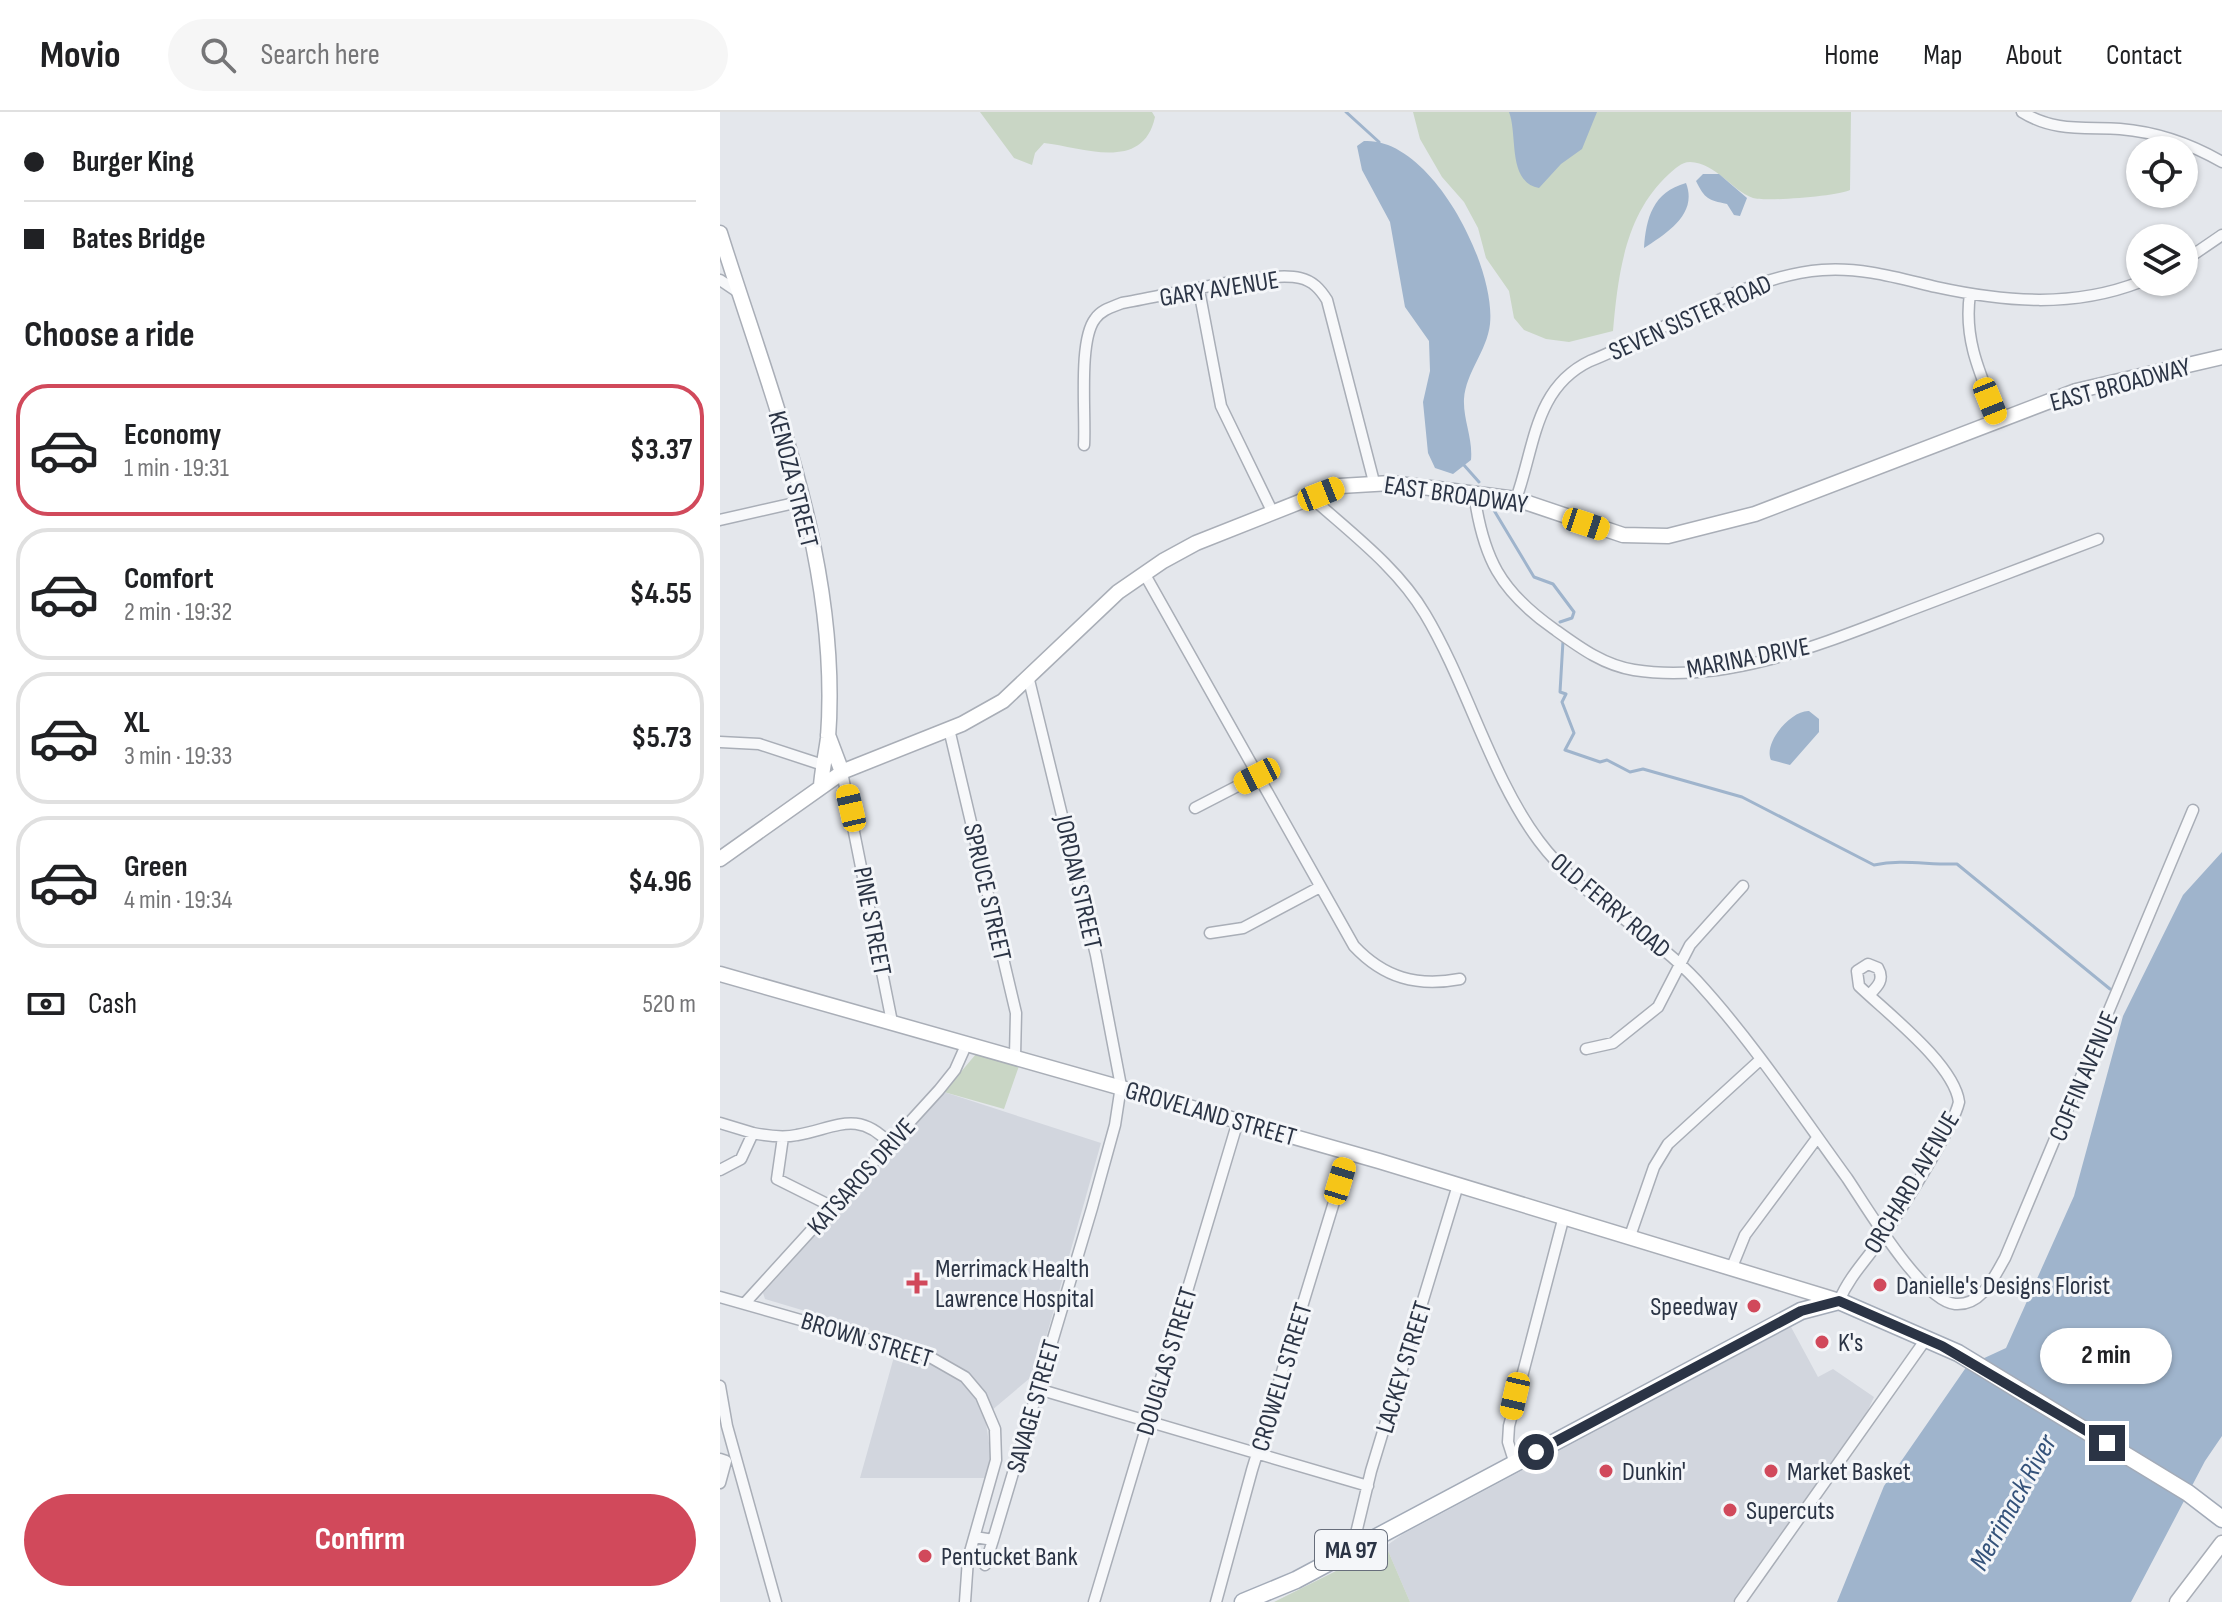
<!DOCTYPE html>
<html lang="en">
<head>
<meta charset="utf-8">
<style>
  body { margin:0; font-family:"Sofia Sans Condensed",sans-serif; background:#f6f6f6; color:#202124; height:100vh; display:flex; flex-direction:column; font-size:30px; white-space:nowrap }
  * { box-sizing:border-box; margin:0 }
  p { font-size:26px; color:#757577 }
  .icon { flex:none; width:44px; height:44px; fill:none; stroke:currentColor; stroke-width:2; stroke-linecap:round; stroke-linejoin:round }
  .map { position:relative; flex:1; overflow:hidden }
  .sheet { display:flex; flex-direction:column; background:#fff; width:720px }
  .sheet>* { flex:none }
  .hud { display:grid; align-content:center; height:176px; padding:0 24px; background:#fff }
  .tools { position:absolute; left:1406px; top:24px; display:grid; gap:16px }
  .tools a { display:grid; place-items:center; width:72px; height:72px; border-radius:50%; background:#fff; box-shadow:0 2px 6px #0004; font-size:40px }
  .end { position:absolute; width:36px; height:36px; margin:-18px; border:10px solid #2b3445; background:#fff; box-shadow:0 0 0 4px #fff }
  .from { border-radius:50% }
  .bubble { position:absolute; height:56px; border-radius:28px; background:#fff; box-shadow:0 2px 6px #0004; font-size:26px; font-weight:700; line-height:56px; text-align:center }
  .car { position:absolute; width:24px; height:48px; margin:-24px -12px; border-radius:10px; box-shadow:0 0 6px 2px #0007; background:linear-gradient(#f5c518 24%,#345 0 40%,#f5c518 0 76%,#345 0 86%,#f5c518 0) }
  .hud b { display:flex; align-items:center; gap:28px; height:76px; font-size:30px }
  .hud b+b { border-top:2px solid #e0e0e0 }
  .hud i { width:20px; height:20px; background:#202124 }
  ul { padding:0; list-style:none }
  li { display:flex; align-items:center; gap:24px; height:132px; margin:0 16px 12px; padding:0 8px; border:4px solid #e0e0e0; border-radius:32px }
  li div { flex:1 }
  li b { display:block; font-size:30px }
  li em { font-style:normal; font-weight:700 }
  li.current { border-color:#d1495b }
  li>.icon { width:72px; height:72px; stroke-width:1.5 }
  h2 { padding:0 24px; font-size:36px; line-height:96px }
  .pay { display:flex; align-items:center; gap:20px; height:88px; padding:0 24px; font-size:30px }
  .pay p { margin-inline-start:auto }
  .button { display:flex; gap:16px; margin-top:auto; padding:16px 24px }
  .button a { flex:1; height:92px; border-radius:48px; background:#d1495b; color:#fff; font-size:32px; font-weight:700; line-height:92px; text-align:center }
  header { display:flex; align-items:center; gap:48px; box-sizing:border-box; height:112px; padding:0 40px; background:#fff; border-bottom:2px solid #e0e0e0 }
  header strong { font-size:38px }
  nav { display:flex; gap:44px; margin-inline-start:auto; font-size:28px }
  .search { width:560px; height:72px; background:#f6f6f6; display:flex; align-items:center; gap:20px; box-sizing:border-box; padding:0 28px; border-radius:44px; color:#757577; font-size:30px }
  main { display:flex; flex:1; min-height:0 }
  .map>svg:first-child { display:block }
  .built { fill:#d2d6de }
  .green { fill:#c9d6c5 }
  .water { fill:#9fb4cc }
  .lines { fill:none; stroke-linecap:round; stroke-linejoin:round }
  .stream { stroke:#9fb4cc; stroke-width:3 }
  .street-casing { stroke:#a9aeb7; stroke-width:13 }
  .secondary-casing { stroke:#a9aeb7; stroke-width:17 }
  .primary-casing { stroke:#a3abb8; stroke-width:19 }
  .street { stroke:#f7f8fa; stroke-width:10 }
  .secondary { stroke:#fff; stroke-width:14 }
  .primary { stroke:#fff; stroke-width:16 }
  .route { stroke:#2b3445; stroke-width:10 }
  .poi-dot { fill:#d1495b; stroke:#f4f6f9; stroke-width:3 }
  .labels { text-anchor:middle; stroke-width:6; stroke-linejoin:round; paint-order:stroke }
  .shield { fill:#f4f6f9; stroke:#676e7b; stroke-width:2 }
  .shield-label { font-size:24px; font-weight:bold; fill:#2b3445 }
  .street-label { font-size:26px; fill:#2b3445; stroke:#f4f6f9 }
  .poi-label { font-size:26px; fill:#2b3445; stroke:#f4f6f9; text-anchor:start }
  .water-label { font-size:28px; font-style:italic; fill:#34527a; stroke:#f4f6f9 }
</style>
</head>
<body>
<header>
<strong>Movio</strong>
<div class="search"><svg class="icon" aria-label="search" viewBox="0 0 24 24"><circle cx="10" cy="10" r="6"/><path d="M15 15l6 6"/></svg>Search here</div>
<nav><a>Home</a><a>Map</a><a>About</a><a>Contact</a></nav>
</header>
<main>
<section class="sheet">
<div class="hud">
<b><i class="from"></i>Burger King</b>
<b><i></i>Bates Bridge</b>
</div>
<h2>Choose a ride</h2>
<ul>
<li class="current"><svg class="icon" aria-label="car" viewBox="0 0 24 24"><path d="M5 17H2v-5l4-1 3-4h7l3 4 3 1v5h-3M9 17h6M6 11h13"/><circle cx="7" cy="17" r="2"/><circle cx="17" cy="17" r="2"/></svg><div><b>Economy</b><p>1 min · 19:31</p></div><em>$3.37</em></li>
<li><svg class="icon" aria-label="car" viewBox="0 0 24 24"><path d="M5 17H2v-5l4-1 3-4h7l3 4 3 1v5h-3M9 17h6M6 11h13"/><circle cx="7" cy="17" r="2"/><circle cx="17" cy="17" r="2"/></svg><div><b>Comfort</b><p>2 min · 19:32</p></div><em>$4.55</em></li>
<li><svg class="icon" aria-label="car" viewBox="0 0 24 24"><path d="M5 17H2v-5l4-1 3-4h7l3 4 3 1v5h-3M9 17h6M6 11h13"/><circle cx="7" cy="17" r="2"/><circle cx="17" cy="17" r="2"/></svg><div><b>XL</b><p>3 min · 19:33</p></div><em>$5.73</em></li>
<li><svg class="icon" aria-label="car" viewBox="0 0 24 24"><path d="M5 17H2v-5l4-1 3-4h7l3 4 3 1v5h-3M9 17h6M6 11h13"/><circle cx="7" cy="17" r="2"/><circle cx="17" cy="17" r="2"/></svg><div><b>Green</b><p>4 min · 19:34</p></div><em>$4.96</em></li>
</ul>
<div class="pay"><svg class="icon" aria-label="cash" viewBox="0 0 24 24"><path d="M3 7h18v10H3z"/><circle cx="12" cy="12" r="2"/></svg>Cash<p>520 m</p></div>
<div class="button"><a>Confirm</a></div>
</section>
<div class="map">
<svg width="1502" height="1490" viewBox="0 0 1502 1490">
  <rect width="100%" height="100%" fill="#e4e7ec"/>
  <path class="built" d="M224,980L381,1031L316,1261L265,1304L271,1345L265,1366H140L179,1227L45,1187L43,1181Z
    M1071,1215L1098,1265L1113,1257L1154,1285L1140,1315L1013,1490H690L666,1434L683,1422Z"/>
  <path class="green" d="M260,0H432L435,5C423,61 362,35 324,31L315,41L312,53L294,46Z
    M693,0H1131L1130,78C1119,84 1045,90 1033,86C1011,78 996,51 970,50C961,50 955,57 949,62C905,102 898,163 893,219L849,230L826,227L804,218L794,206L789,179L766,146L758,116L744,90L722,65L700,27Z
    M256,942L299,954L284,997L224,980Z
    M666,1434L690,1490H554Z"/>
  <path class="water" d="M789,0H877L862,37L841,52L819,76C787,70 798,23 789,0Z
    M644,29C711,25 776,154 770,212C767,239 746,260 744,287C743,308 753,326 751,348L733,362L715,356L708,341L703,290L710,259L709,229L685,195L670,110L642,58L637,34Z
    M983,62H999L1027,86L1020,104L1014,103L1007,92C988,88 985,87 976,69Z
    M966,71C978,102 947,121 924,136C926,106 933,80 966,71Z
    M1089,599L1099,607V620L1070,653L1051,648C1043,631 1071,598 1089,599Z
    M1502,740V1324L1485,1349L1411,1490H1117L1164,1374L1247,1254L1286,1236L1354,1084L1403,904L1463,783Z"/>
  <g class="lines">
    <path class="stream" d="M626,0L659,30
      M743,352L759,370
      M769,390L814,465L833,472L854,500L852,506L840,510
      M843,529L840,580L846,582L842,590L854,621L845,638L880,650L887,648L910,660L923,657L1022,685L1154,753C1182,747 1208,753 1237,752L1390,877"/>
    <g class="street-casing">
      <path id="street" d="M1302,0C1334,20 1364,15 1400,17C1436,20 1471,32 1502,50
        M1464,149L1502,123
        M0,168L18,180
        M479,178L501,294L553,401
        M1250,182C1243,229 1262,266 1279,309
        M364,333C366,303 358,229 375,207C381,198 392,195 402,191C440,185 548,158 580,166C593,169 600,177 607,188L654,370
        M754,381C763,446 780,479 834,517C859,535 883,553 914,558C1009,573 1109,529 1196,496C1257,473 1317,450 1378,427
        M592,386C631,421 678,456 705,502C747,572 771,665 819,729C861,786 929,817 977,869C1032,929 1079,1000 1127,1066C1146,1094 1202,1189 1235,1192C1262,1194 1274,1165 1285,1146L1473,698
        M796,387C815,335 814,276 870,249C943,220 1023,164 1102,158C1142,155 1178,166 1216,175C1285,190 1353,196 1420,170
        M0,408L83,389
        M424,461L634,834C664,866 697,875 740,867
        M229,617L296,901L295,944
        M0,630L39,632L103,653
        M122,660L172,910
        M475,696L537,664
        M490,821L523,816L600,775
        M866,937L893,931L938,895L970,833L1023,774
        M0,1011L33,1021L21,1047L0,1058
        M33,1021C48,1024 63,1026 77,1023C116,1016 138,997 170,1032
        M63,1025L57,1067L113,1095
        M910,1124L934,1055L948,1032L1040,948
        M1012,1155L1025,1123L1097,1026
        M0,1185L210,1245L245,1265L261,1284L275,1317L276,1348L248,1447L245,1490
        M1119,1189C1129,1165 1146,1148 1161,1127C1179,1101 1233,1017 1239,990C1234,952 1167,901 1139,874L1137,859L1148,852L1158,856C1165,868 1157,875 1149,883
        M25,1191L219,978L235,958L247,931
        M0,1274L7,1314L56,1490
        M318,1277L648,1374
        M0,1347L6,1349L0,1371
        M795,1352L788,1330L789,1314L844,1104
        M255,1425L273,1428L372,1096L395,1013L401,974L376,843L309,568
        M632,1438L651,1359L738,1073
        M265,1453L273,1428
        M374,1490L518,1009
        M496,1490L532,1358L629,1041
        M1020,1490L1206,1227"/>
    </g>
    <g class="secondary-casing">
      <path id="secondary" d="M0,121C51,284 121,451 108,626C106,642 102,658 101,674
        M108,623L122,660
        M0,747L124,659L242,612L283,589L398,480L443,449L476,431L620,374L671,371L796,387L903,423L948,424L1035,402L1356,279L1502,245
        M0,862L659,1049L1119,1189
        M1457,1490L1502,1431"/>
    </g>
    <g class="primary-casing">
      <path id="primary" d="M523,1490L576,1468L1081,1199L1119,1189L1238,1241L1468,1381L1502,1407"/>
    </g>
    <use href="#street" class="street"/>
    <use href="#secondary" class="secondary"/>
    <use href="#primary" class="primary"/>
  </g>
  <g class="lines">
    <path class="route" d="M816,1340L1081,1199L1119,1189L1222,1234L1387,1331"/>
  </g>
  <g class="poi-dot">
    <path d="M193 1159h8v8h8v8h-8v8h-8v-8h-8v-8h8z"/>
    <circle cx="1160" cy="1173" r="8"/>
    <circle cx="1034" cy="1194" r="8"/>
    <circle cx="1102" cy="1230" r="8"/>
    <circle cx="886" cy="1359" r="8"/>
    <circle cx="1051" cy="1359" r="8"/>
    <circle cx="1010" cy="1398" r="8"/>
    <circle cx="205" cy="1444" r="8"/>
  </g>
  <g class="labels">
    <rect class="shield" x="595" y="1418" width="72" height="40" rx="6"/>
    <g class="shield-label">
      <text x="631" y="1446">MA 97</text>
    </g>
    <g class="street-label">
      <text transform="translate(499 176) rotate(-9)" y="9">GARY AVENUE</text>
      <text transform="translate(970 205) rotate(-24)" y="9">SEVEN SISTER ROAD</text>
      <text transform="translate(1400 272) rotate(-15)" y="9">EAST BROADWAY</text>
      <text transform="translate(74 367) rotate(76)" y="9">KENOZA STREET</text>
      <text transform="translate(736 382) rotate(8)" y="9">EAST BROADWAY</text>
      <text transform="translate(1028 545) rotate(-11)" y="9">MARINA DRIVE</text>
      <text transform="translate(359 770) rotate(77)" y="9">JORDAN STREET</text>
      <text transform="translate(268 780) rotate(77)" y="9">SPRUCE STREET</text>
      <text transform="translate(891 793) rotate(40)" y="9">OLD FERRY ROAD</text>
      <text transform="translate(153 809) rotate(79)" y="9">PINE STREET</text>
      <text transform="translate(1363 964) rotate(-67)" y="9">COFFIN AVENUE</text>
      <text transform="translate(491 1001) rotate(16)" y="9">GROVELAND STREET</text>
      <text transform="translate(141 1064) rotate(-48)" y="9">KATSAROS DRIVE</text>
      <text transform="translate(1191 1070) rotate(-59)" y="9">ORCHARD AVENUE</text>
      <text transform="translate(147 1227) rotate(17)" y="9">BROWN STREET</text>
      <text transform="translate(446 1249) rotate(-73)" y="9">DOUGLAS STREET</text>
      <text transform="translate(683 1255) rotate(-73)" y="9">LACKEY STREET</text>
      <text transform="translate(561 1265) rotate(-73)" y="9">CROWELL STREET</text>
      <text transform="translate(313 1294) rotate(-74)" y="9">SAVAGE STREET</text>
    </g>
    <g class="poi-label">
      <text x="215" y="1165">Merrimack Health<tspan x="215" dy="30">Lawrence Hospital</tspan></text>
      <text x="1176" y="1182">Danielle's Designs Florist</text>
      <text x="1018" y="1203" text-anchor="end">Speedway</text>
      <text x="1118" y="1239">K's</text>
      <text x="902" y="1368">Dunkin'</text>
      <text x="1067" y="1368">Market Basket</text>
      <text x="1026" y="1407">Supercuts</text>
      <text x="221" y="1453">Pentucket Bank</text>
    </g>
    <g class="water-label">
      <text transform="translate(1292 1390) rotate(-61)" y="10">Merrimack River</text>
    </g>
  </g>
</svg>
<div class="tools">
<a><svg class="icon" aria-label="locate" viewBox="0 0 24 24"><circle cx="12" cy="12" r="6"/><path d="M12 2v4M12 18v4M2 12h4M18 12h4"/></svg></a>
<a><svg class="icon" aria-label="layers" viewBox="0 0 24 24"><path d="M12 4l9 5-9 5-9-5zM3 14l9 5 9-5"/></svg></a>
</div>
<i class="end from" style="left:816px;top:1340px"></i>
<i class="end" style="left:1387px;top:1331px"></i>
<div class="bubble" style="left:1320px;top:1216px;width:132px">2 min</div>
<i class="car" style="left:1270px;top:289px;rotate:158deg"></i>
<i class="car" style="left:601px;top:382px;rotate:68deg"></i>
<i class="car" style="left:866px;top:412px;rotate:108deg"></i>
<i class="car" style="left:537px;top:664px;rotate:243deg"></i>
<i class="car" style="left:131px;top:696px;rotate:347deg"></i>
<i class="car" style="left:620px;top:1069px;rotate:17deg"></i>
<i class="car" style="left:795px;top:1284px;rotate:193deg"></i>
</div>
</main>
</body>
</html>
